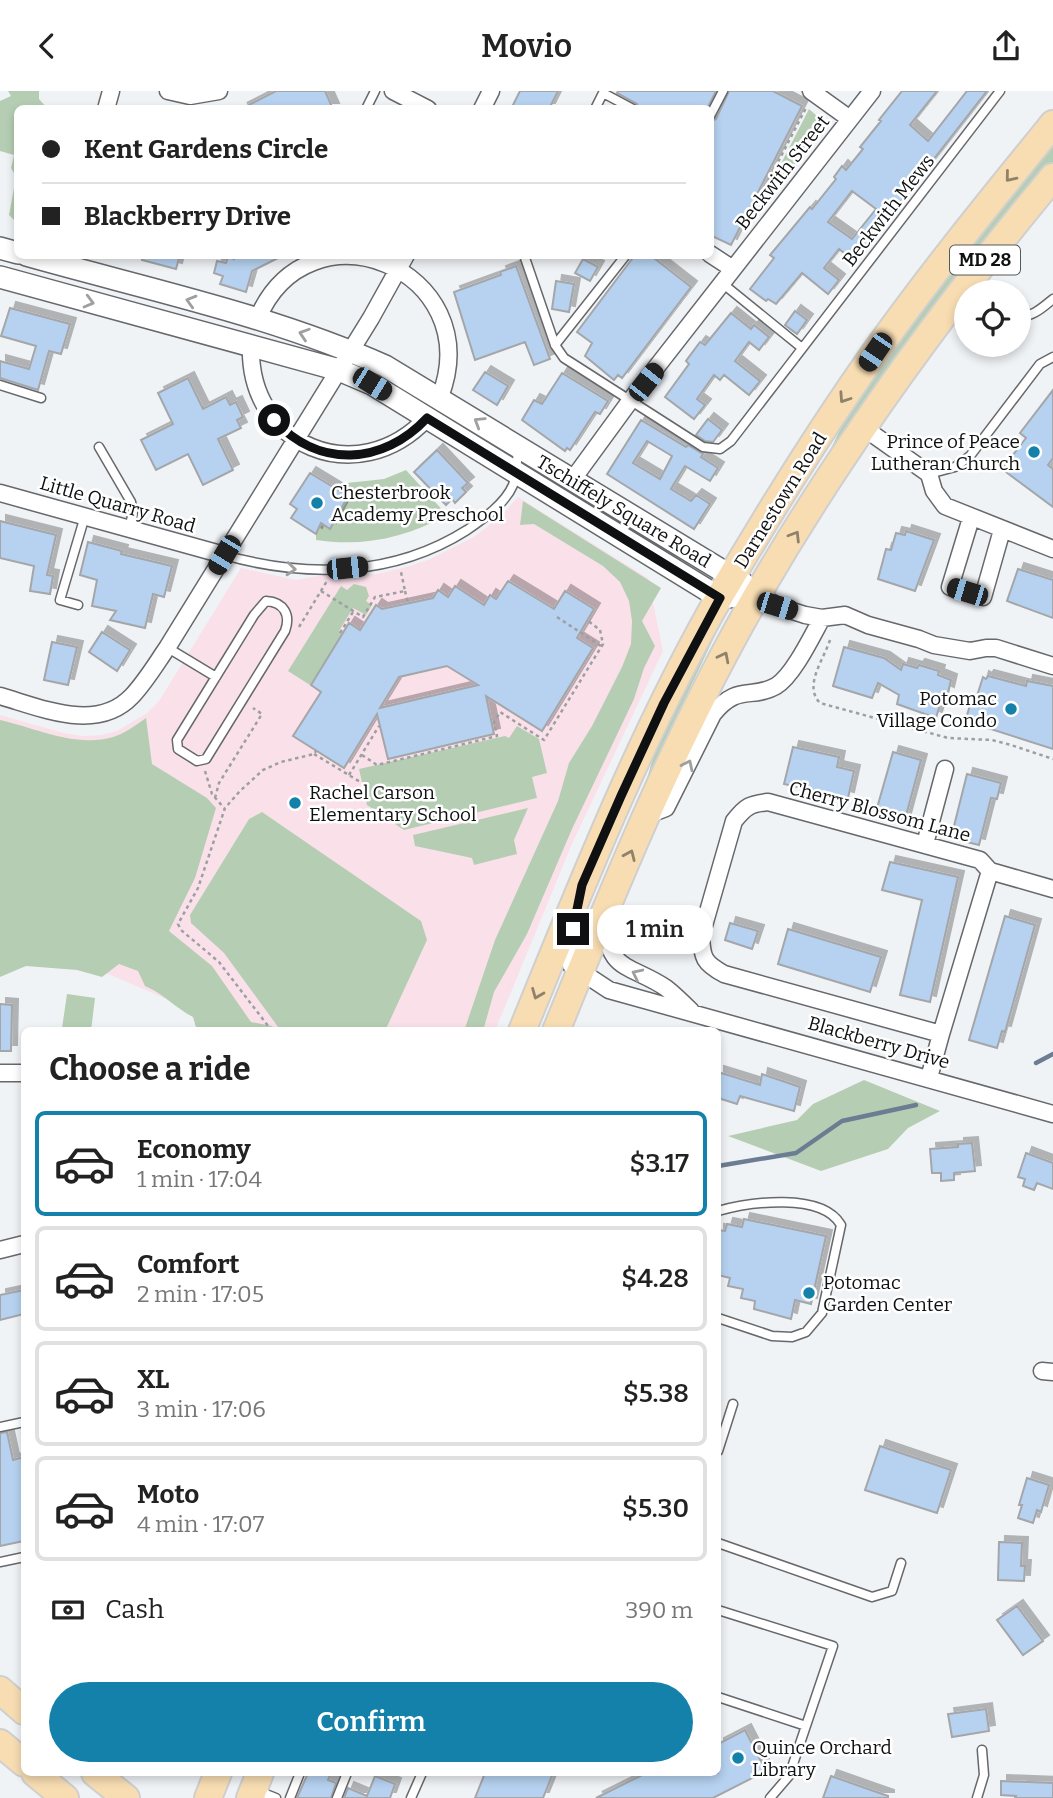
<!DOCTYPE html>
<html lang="en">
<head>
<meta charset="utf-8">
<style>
  body { margin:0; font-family:Bitter,serif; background:#f6f6f6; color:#222; height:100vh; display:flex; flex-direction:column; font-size:26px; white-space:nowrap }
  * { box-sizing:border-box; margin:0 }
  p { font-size:23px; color:#767676 }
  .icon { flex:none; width:38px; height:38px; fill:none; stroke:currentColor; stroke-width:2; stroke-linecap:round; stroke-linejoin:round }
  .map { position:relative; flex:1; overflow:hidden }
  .drawer { position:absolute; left:21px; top:936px; width:700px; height:749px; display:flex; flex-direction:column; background:#fff; border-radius:10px; box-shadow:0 4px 10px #0003 }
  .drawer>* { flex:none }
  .guide { position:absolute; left:14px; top:14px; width:700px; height:154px; border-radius:10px; box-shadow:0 4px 10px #0003; display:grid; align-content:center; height:154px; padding:0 28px; background:#fff }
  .buttons { position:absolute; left:954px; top:189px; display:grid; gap:14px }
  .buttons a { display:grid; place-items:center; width:77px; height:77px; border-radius:50%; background:#fff; box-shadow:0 4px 10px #0003; font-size:35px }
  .end { position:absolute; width:32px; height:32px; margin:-16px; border:9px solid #0f1011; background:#fff; box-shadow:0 0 0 4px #fff }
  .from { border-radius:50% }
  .bubble { position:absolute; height:49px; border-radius:24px; background:#fff; box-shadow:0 4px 10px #0003; font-size:23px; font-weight:600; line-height:49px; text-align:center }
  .car { position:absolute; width:21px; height:42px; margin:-21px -10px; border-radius:9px; box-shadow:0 0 5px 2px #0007; background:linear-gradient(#222 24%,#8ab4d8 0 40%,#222 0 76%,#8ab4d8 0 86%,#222 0) }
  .guide b { display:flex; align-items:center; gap:24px; height:66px; font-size:26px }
  .guide b+b { border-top:2px solid #e0e0e0 }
  .guide i { width:18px; height:18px; background:#222 }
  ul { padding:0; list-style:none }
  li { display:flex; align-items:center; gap:21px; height:105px; margin:0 14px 10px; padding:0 14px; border:4px solid #e0e0e0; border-radius:10px }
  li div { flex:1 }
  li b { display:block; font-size:26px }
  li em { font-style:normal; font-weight:600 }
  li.selected { border-color:#1381a9 }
  li>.icon { width:63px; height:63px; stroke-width:1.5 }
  h2 { padding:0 28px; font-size:32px; line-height:84px }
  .pay { display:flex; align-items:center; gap:18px; height:77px; padding:0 28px; font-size:26px }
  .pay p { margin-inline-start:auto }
  .primary-button { display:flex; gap:14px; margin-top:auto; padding:14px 28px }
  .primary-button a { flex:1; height:80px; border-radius:42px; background:#1381a9; color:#fff; font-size:28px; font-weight:600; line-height:80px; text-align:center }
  header { display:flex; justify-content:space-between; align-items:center; height:91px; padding:0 28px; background:#fff; font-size:32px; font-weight:600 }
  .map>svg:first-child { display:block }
  .education { fill:#fae1e9 }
  .green { fill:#b5ceb3 }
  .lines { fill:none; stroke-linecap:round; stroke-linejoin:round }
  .stream { stroke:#6c7d93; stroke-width:4.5 }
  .building { fill:#b6d2f0; stroke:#a4a6a9; stroke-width:2; fill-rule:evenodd; filter:url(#shadow) }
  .service-casing { stroke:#66686b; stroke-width:11 }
  .minor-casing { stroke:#66686b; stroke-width:19 }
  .tertiary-casing { stroke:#66686b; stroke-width:24 }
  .primary-casing { stroke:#cfcfcf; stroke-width:30 }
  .path { stroke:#9d9fa2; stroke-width:2.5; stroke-dasharray:3.5 3.5; stroke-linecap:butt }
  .service { stroke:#fff; stroke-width:8 }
  .minor { stroke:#fff; stroke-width:16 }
  .tertiary { stroke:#fff; stroke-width:21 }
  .primary { stroke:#f8ddb3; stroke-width:26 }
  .oneway { stroke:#8f816a }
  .oneway2 { stroke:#9f9fa0 }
  .route { stroke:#0f1011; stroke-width:9 }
  .poi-dot { fill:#1381a9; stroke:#fff; stroke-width:2.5 }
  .labels { text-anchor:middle; stroke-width:5; stroke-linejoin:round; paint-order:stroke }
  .shield { fill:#fff; stroke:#575858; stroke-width:2 }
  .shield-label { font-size:18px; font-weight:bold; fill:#0f1011 }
  .street-label { font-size:19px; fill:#0f1011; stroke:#fff }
  .poi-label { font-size:19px; fill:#0f1011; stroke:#fff; text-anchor:start }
</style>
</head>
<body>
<header><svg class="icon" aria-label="back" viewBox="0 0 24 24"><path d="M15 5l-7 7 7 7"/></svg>Movio<svg class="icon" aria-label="share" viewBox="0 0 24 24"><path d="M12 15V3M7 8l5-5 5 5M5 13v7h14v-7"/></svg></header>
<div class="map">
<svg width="1053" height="1707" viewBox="0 0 1053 1707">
  <defs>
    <filter id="shadow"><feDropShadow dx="6" dy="-6" stdDeviation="0" flood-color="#0004"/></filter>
  </defs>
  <rect width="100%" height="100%" fill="#f0f3f6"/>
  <path class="education" d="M518,406L648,487L663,560L572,753L495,940H241L31,850H0V624L64,642L82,645L102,644L117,640L147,622L159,610L241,477L296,489L324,484L377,483L406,476L430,468L474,446L502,424Z"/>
  <path class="green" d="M8,0H39V8L47,17L18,18L17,132L9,124L16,86L11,77L14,64L0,60V10L11,5Z
    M809,18L826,33V36L749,135Z
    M1053,51V71L984,155L787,429L829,362L845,328L929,205Z
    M406,379L447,424C406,447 363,456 316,449V442L322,433L330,437L344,413L341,402L347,392L384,388Z
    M523,410L661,497L642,530L655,555L644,577L634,608L572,738L527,843L494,901L483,940H464L495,849L558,710L569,672L592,635L622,576L631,553L632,530L629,510L620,491L603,475L534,433L520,434Z
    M354,493L366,496L369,505L366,510L372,514L366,524L353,517L339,540L342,543L310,594L288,580L341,495L347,499Z
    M719,536L659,662L654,682L578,852L587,825L645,695L654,663L667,629L717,537Z
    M146,627L152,673L207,707L216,717L195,787L169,840L212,875L251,931L272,935L275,940H197L193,926C174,916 164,903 145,895L138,880L119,873L102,886L77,879L26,875L0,886V629C36,637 75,657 113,646C124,643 136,634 146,627Z
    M517,635L539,648L547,682L532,686L537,707L404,739L367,714L359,678L505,645L509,647Z
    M528,717L514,749L517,763L474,774L472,767L415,755L413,744Z
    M262,721L421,830L427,849L385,940H281L224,862L191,832L190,824L249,728Z
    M67,903L95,907L91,940L62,937Z
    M864,989L940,1020L908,1037L888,1058L821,1080L728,1045L797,1029L813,1013Z"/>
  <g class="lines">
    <path class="stream" d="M1036,972L1053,963
      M718,1075L796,1062L842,1030L916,1014"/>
  </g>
  <path class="building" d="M276,0H325L333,18H241Z
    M520,0H558L549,18H511Z
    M618,0H716L707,18H639L637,13L617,2Z
    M729,0H773L802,15L731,154L710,144V31L716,28Z
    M902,0H937L910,34L928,50L967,0H987L854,170L839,158L824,177L839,189L828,203L802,182L776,213L768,208L766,210L750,198L774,167L770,164L810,116L812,118L836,88L834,86L842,75L846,79L863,58L860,56L881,30L879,29ZM852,100L876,118L852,148L828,131Z
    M143,164H180L176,178L142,169Z
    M235,164H284L252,180L246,201L220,193L223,185L214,182L217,170L226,172L228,166L234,168Z
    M635,164H650L691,196L622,287L618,284L614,289L585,265L592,252L577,241Z
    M583,168L598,176L590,190L575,182Z
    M516,175L550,268L534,274L525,251L475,269L454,201L501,184L500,181Z
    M556,190L574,193L569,221L552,218Z
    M10,217L70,233L61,263L49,260L38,299L0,287V270L29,278L36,255L1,245Z
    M795,220L807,229L797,243L785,234Z
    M731,222L751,238L754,234L769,246L759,259L749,251L735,270L760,290L749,304L724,284L720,289L714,284L697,308L705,314L694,328L665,306L689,273L686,270L700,251L705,254Z
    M485,281L508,295L497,314L473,299Z
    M562,282L608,310L600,323L595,321L570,359L567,357L565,360L522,329L534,309L542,313Z
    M188,287L203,318L226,306L230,314L236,311L243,326L237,329L241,337L218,348L233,379L203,394L188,363L156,379L141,349L173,333L158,302Z
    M1053,299V367L1048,374L1053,378V416L1002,378L1026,347L1020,342Z
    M708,328L722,339L713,351L705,350L696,344Z
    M641,329L686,356L688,354L703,363L701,366L718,377L710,390L685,375L671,398L691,410L696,404L710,413L694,438L607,383ZM647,350L672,365L660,388L633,372Z
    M437,359L468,392L462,397L466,401L455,412L452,408L446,414L414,381Z
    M310,382L348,405L330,438L321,432L316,443L291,427L297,418L290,413Z
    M0,430L56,444L47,484L53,485L50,503L30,500L34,475L0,467Z
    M906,440L934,449L915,500L878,488L886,458L891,459L896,442L905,444Z
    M88,451L122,460L121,463L172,475L164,506L153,503L145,537L110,529L116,520L92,515L97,489L80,484Z
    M1018,478L1053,489V527L1007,510Z
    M508,490L554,518L565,500L594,518L577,547L593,557L542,640L486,605L494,643L388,668L377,623L344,677L293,645L321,601L311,594L349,532L360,539L376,514L382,518L433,507L438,499L448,506L455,495L484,514L490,504L496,508ZM447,575L478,594L380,617L399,586Z
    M102,541L130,559L117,580L89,561Z
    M52,551L77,556L68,594L44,589Z
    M844,556L884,567L901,579L903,573L917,577L919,574L939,580L938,584L951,589L948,602L944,600L936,627L897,613L899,604L878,592L872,607L833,595Z
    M988,585L1026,595L1027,590L1053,595V658L969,631L970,625L967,624L971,611H975L983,586L986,588Z
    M793,656L839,666L837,676L854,680L848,707L784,693Z
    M893,661L921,669L904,732L875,724Z
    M967,683L1001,692L997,708L991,707L979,754L951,747Z
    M890,771L958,786L930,911L900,904L922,809L882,799Z
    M1005,825L1035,834L1005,941L1002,940L997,957L969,949Z
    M730,832L758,840L752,858L725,849Z
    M788,838L881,866L870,901L778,873Z
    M0,913L12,914L11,960H0Z
    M718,981L760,994L762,983L800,996L794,1020L740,1005L737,1013L718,1007Z
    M972,1052L975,1080L954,1082V1089L941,1090V1082H932L930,1058L958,1056V1053Z
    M1026,1062L1053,1072V1098L1037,1092L1034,1099L1023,1095L1025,1088L1018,1086Z
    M744,1128L826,1145L811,1213L795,1209L791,1228L754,1218L755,1210L741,1207L743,1198L728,1195L730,1187L718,1184V1139L725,1140L727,1133L742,1136Z
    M24,1199V1223L0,1229V1204Z
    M7,1341L13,1369L24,1366V1450L0,1455V1342Z
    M880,1355L951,1379L937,1422L865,1399Z
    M1027,1387L1049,1394L1041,1421L1037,1419L1033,1432L1018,1427L1022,1414H1019Z
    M999,1451L1022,1452L1021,1475H1025L1024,1490L998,1489Z
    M1017,1515L1043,1550L1023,1564L997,1529Z
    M986,1618L989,1640L952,1646L948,1623Z
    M745,1639L766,1680L713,1707H596L646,1682H718V1653Z
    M308,1682H331L328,1689L336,1692L331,1707H297Z
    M485,1682H553L543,1707H475Z
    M375,1685L395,1693L390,1707H344L348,1697L367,1705Z
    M831,1685L888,1705V1707H823Z
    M1001,1690L1053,1692V1707H1015L1016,1705L1001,1704Z"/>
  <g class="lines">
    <g class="service-casing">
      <path id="service" d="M603,2L633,18
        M366,18L375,0
        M595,18L604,0
        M710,25L723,0
        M524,164L555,254L564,267L703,356L720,358L731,350L1000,0
        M722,192L802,257
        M1018,225C1032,227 1043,216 1053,208
        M555,254L626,164
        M0,294L41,307
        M99,356L131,411L133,421L129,438
        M929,383L955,376L970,365L1040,273L1053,266
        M224,464C306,487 393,486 467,439C483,428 505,413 513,394C517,384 517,368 518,357
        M266,510C284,511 291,524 285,540L206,668L197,670L178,658L177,649L254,524Z
        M78,514L60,509L85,425
        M168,557L216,586
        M718,1120C749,1111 822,1101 841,1134L822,1222L806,1241L792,1246L772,1245L718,1227
        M0,1336L24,1331
        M718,1360L733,1313
        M718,1452L872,1506L892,1500L901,1472
        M0,1471L24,1466
        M718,1519L833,1555L789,1685L770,1707
        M718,1606L806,1635
        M256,1699L276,1707
        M290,1707L300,1682
        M337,1707L347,1682
        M411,1707L422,1682
        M977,1707L984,1684L982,1659"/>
    </g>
    <g class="minor-casing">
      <path id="minor" d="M168,0L190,5L219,0
        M393,0L428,18
        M811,0L850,28
        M106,18L111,0
        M482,18L491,0
        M710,163L733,178
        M257,229C308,105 489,178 440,306
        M251,254C247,355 358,401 427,327
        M864,337L929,383L934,400L945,415L1053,458
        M573,388L630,310L872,0
        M0,402L224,464
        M971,427L950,496L983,506L1002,439
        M758,502L777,515L805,524L822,527L845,524L868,534L919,548L934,554L970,560L986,557H996L1053,575
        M0,605C42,617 97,642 132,605C146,590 156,573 167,557L371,227L406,164
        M648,724L666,717L713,623C738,592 751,609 776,595C793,585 812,545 822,527
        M925,753L945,678
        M990,780L1053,798
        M609,828C602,880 633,874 666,897C675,904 683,912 691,920
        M573,838L569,861L571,874L609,899L1053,1023
        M0,982H24
        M929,987L941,943L724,883C704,872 702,867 701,845L734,730C746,715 750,713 768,711L980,769L990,780L941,943
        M0,1159L24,1153
        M1042,1280L1053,1281"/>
    </g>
    <g class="tertiary-casing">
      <path id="tertiary" d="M0,157L18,162
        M26,164C146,198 271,224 385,275L744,493
        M0,186L339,279L372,293L720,507L758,502"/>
    </g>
    <g class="primary-casing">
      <path id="primary" d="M522,940C582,793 641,643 720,505C768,423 819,341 874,263C930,184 992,108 1053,33
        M556,940C616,792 677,642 757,504C842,357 945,216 1053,86
        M0,1599L24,1620
        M0,1652L24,1672
        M35,1682L65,1707
        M95,1682L126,1707
        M208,1707L218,1682
        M250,1707L260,1682"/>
    </g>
    <path class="path" d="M746,133L807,15
      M321,500L363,526L375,506L405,500L401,481
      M405,500L408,512
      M557,526L601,555
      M299,536L327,490
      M340,542L353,521
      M830,549C824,568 803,595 820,612L948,647L992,649L1011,654L1053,668
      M314,663L362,692
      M362,664L377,674L497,645L494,631L500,621L544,649L603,553L600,539L587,529
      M205,680L212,703L224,717
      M349,684L379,635
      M215,707L219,692L262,623L253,617
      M272,940L219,871L181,839L178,833L198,797L225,717L240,700L263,679L281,671L314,663L316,660"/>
    <use href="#service" class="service"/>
    <use href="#minor" class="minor"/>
    <use href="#tertiary" class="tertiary"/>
    <use href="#primary" class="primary"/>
  </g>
  <defs><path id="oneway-chevron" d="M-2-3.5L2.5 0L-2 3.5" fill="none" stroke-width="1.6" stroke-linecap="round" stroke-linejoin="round" transform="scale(1.75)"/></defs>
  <g class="oneway">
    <use href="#oneway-chevron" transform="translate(1010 86) rotate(129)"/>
    <use href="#oneway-chevron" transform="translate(844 307) rotate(124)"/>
    <use href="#oneway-chevron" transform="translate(795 445) rotate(-58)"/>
    <use href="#oneway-chevron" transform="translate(724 566) rotate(-63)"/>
    <use href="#oneway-chevron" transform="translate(630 764) rotate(-66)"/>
    <use href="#oneway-chevron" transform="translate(537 903) rotate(112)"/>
  </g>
  <g class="oneway2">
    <use href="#oneway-chevron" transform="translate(191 210) rotate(-164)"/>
    <use href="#oneway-chevron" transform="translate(89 211) rotate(15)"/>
    <use href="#oneway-chevron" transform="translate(304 243) rotate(-162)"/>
    <use href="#oneway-chevron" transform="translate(479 331) rotate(-148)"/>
    <use href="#oneway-chevron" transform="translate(291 478) rotate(5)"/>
    <use href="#oneway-chevron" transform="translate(688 674) rotate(-64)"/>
    <use href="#oneway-chevron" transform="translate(637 883) rotate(-154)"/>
  </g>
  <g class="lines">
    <path class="route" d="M274,329C319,378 383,374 427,327L720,507L664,612L621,705L582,794L573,838"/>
  </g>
  <g class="poi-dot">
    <circle cx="1034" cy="361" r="7"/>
    <circle cx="317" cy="412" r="7"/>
    <circle cx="1011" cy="618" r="7"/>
    <circle cx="295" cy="712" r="7"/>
    <circle cx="809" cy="1202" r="7"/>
    <circle cx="738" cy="1667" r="7"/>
  </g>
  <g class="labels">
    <rect class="shield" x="950" y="154.5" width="70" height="29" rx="5"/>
    <g class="shield-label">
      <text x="985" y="175">MD 28</text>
    </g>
    <g class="street-label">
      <text transform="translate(782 81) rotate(-52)" y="7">Beckwith Street</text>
      <text transform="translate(888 119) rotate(-52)" y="7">Beckwith Mews</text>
      <text transform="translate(780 409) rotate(-58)" y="7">Darnestown Road</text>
      <text transform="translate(118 413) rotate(16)" y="7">Little Quarry Road</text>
      <text transform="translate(624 420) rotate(31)" y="7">Tschiffely Square Road</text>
      <text transform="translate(880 720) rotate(15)" y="7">Cherry Blossom Lane</text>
      <text transform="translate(879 951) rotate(16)" y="7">Blackberry Drive</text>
    </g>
    <g class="poi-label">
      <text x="1020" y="357" text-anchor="end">Prince of Peace<tspan x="1020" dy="22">Lutheran Church</tspan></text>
      <text x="331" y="408">Chesterbrook<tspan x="331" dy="22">Academy Preschool</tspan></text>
      <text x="997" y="614" text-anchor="end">Potomac<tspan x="997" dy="22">Village Condo</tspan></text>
      <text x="309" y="708">Rachel Carson<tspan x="309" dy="22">Elementary School</tspan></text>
      <text x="823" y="1198">Potomac<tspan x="823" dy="22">Garden Center</tspan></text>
      <text x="752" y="1663">Quince Orchard<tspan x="752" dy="22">Library</tspan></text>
    </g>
  </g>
</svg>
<div class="buttons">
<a><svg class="icon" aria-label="locate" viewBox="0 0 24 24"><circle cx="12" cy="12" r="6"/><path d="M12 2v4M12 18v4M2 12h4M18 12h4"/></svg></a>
</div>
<i class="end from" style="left:274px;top:329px"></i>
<i class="end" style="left:573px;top:838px"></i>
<div class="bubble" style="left:597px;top:814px;width:116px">1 min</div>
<i class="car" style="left:875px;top:261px;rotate:214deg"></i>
<i class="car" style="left:646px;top:291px;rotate:38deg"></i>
<i class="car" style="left:372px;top:293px;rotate:122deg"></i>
<i class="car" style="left:224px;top:464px;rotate:211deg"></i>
<i class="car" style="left:347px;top:477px;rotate:84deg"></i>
<i class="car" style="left:967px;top:501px;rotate:287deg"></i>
<i class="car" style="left:777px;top:515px;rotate:107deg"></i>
<div class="guide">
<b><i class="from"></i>Kent Gardens Circle</b>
<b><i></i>Blackberry Drive</b>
</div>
<section class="drawer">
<h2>Choose a ride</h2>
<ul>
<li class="selected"><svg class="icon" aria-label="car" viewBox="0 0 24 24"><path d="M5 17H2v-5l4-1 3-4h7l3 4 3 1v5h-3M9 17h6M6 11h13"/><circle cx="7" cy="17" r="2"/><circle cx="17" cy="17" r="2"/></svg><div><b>Economy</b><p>1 min · 17:04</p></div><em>$3.17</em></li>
<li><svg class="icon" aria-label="car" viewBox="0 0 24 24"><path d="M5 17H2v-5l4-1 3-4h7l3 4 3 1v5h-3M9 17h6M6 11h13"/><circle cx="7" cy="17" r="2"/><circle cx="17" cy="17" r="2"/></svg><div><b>Comfort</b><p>2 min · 17:05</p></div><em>$4.28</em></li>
<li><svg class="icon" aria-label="car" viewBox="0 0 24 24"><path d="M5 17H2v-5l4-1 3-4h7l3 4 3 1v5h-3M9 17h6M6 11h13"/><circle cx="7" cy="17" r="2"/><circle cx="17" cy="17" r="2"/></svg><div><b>XL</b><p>3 min · 17:06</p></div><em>$5.38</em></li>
<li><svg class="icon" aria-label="car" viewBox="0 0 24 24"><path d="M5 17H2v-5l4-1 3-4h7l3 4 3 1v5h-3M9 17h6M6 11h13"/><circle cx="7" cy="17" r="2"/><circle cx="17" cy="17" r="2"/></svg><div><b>Moto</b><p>4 min · 17:07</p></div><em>$5.30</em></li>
</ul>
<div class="pay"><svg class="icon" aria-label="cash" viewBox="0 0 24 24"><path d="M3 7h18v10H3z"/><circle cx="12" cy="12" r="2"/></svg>Cash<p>390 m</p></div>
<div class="primary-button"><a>Confirm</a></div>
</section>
</div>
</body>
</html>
